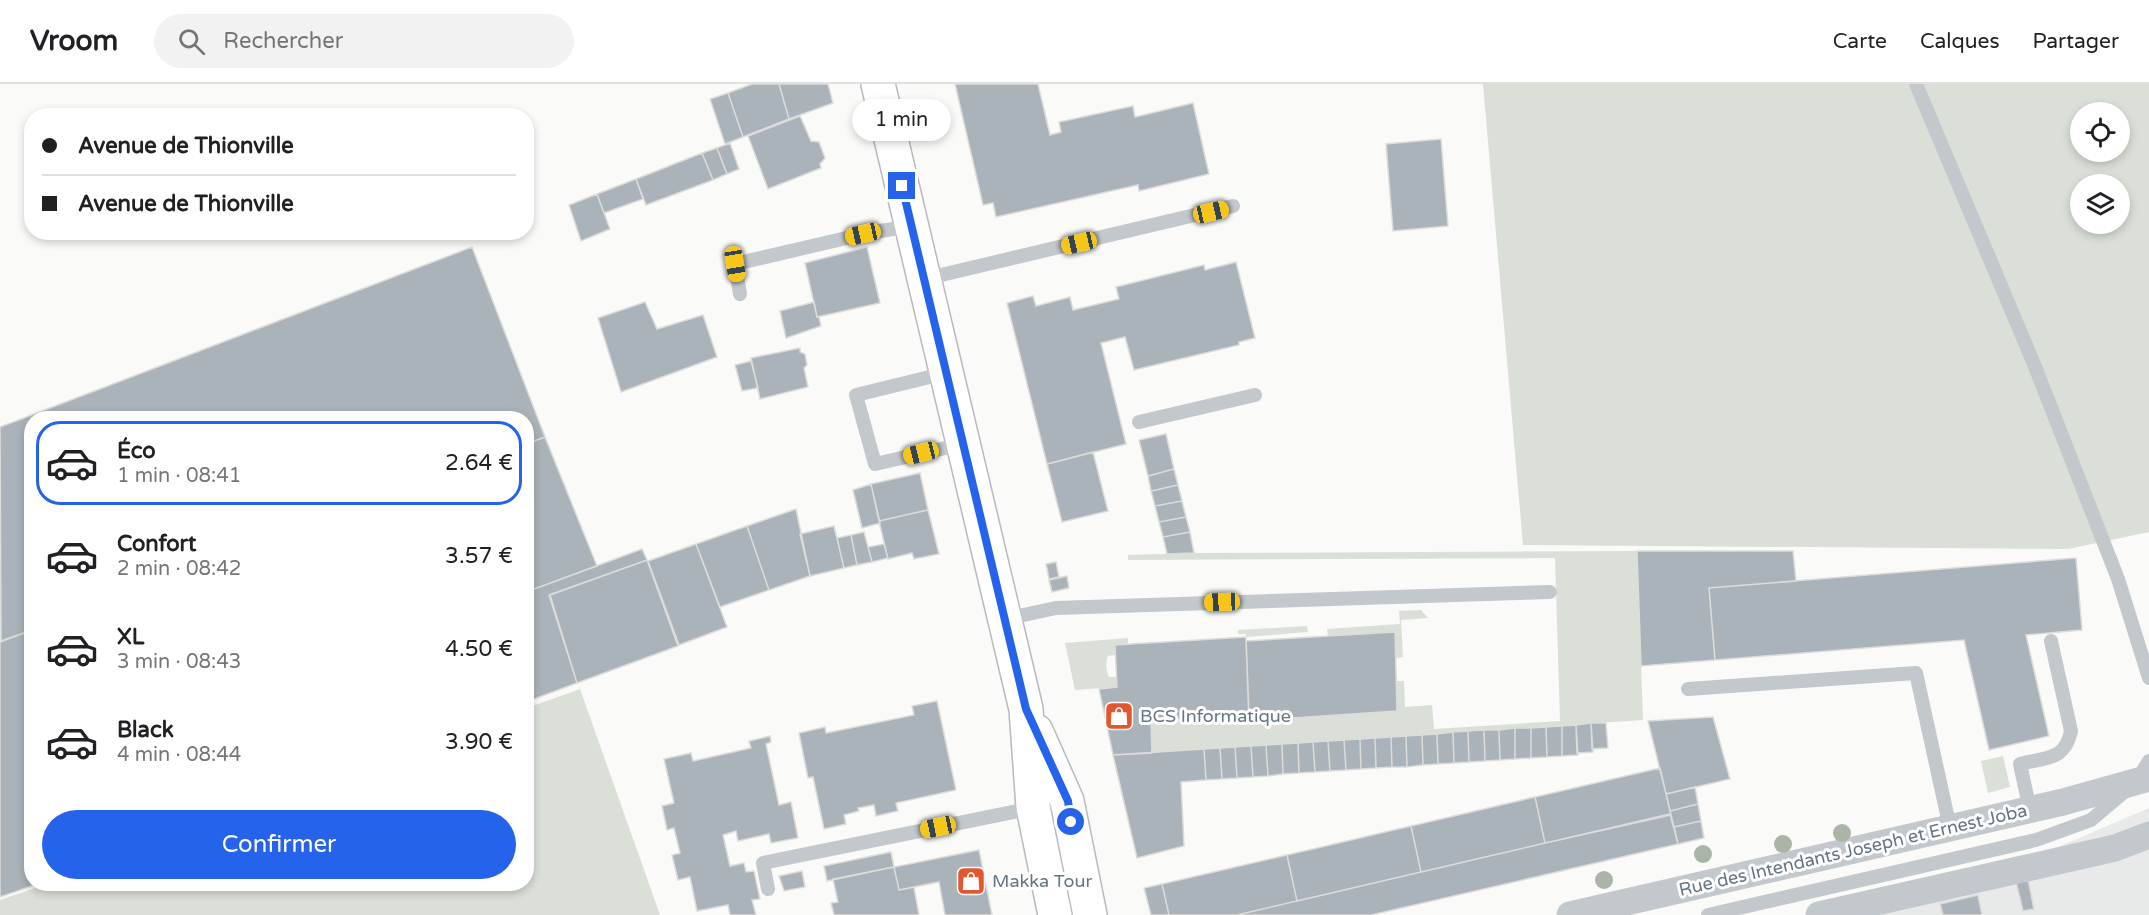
<!DOCTYPE html>
<html lang="fr">
<head>
<meta charset="utf-8">
<style>
  body { margin:0; font-family:"Varela Round",sans-serif; background:#f2f2f2; color:#202124; height:100vh; display:flex; flex-direction:column; font-size:22px; white-space:nowrap }
  * { box-sizing:border-box; margin:0 }
  p { font-size:20px; color:#757577 }
  .icon { flex:none; width:33px; height:33px; fill:none; stroke:currentColor; stroke-width:2; stroke-linecap:round; stroke-linejoin:round }
  .map { position:relative; flex:1; overflow:hidden }
  .panel { position:absolute; left:24px; top:327px; width:510px; height:480px; display:flex; flex-direction:column; background:#fff; border-radius:24px; box-shadow:0 3px 9px #0003 }
  .panel>* { flex:none }
  .guide { position:absolute; left:24px; top:24px; width:510px; height:132px; border-radius:24px; box-shadow:0 3px 9px #0003; display:grid; align-content:center; height:132px; padding:0 18px; background:#fff }
  .fabs { position:absolute; left:2070px; top:18px; display:grid; gap:12px }
  .fabs a { display:grid; place-items:center; width:60px; height:60px; border-radius:50%; background:#fff; box-shadow:0 3px 9px #0003; font-size:30px }
  .end { position:absolute; width:27px; height:27px; margin:-14px; border:8px solid #2563eb; background:#fff; box-shadow:0 0 0 3px #fff }
  .from { border-radius:50% }
  .bubble { position:absolute; height:42px; border-radius:21px; background:#fff; box-shadow:0 3px 9px #0003; font-size:20px; font-weight:600; line-height:42px; text-align:center }
  .car { position:absolute; width:18px; height:36px; margin:-18px -9px; border-radius:8px; box-shadow:0 0 4px 2px #0007; background:linear-gradient(#f5c518 24%,#345 0 40%,#f5c518 0 76%,#345 0 86%,#f5c518 0) }
  .guide b { display:flex; align-items:center; gap:21px; height:57px; font-size:22px }
  .guide b+b { border-top:2px solid #e0e0e0 }
  .guide i { width:15px; height:15px; background:#202124 }
  ul { padding:10px 0 0; list-style:none }
  li { display:flex; align-items:center; gap:18px; height:84px; margin:0 12px 9px; padding:0 6px; border:3px solid transparent; border-radius:24px }
  li div { flex:1 }
  li b { display:block; font-size:22px }
  li em { font-style:normal; font-weight:600 }
  li.on { border-color:#2563eb }
  li>.icon { width:54px; height:54px; stroke-width:1.5 }
  .primary-button { display:flex; gap:12px; margin-top:auto; padding:12px 18px }
  .primary-button a { flex:1; height:69px; border-radius:36px; background:#2563eb; color:#fff; font-size:24px; font-weight:600; line-height:69px; text-align:center }
  header { display:flex; align-items:center; gap:36px; box-sizing:border-box; height:84px; padding:0 30px; background:#fff; border-bottom:2px solid #e0e0e0 }
  header strong { font-size:28px }
  nav { display:flex; gap:33px; margin-inline-start:auto; font-size:21px }
  .search { width:420px; height:54px; background:#f2f2f2; display:flex; align-items:center; gap:15px; box-sizing:border-box; padding:0 21px; border-radius:33px; color:#757577; font-size:22px }
  .map>svg:first-child { display:block }
  .built { fill:#e8e9e9 }
  .green { fill:#dadfd7; fill-rule:evenodd }
  .building { fill:#aab3b9; stroke:#dcdcda; stroke-width:1.5 }
  .lines { fill:none; stroke-linecap:round; stroke-linejoin:round }
  .primary-casing { stroke:#b5babe; stroke-width:36 }
  .service { stroke:#c3c8cc; stroke-width:14 }
  .minor { stroke:#c3c8cc; stroke-width:27 }
  .primary { stroke:#fff; stroke-width:33 }
  .tree { fill:#aab4a7 }
  .route { stroke:#2563eb; stroke-width:8 }
  .labels { text-anchor:middle; stroke-width:6; stroke-linejoin:round; paint-order:stroke }
  .poi-label { font-size:18px; fill:#657683; stroke:#fff; text-anchor:start }
  .street-label { font-size:18px; fill:#657683; stroke:#fff }
</style>
</head>
<body>
<header>
<strong>Vroom</strong>
<div class="search"><svg class="icon" aria-label="search" viewBox="0 0 24 24"><circle cx="10" cy="10" r="6"/><path d="M15 15l6 6"/></svg>Rechercher</div>
<nav><a>Carte</a><a>Calques</a><a>Partager</a></nav>
</header>
<div class="map">
<svg width="2149" height="831" viewBox="0 0 2149 831">
  <rect width="100%" height="100%" fill="#fafaf8"/>
  <path class="built" d="M2149,724V831H1819L1993,791Z"/>
  <path class="green" d="M1483,0H2149V448L2068,465L1523,461ZM2080,28H2120V68H2080ZM2080,100H2120V140H2080Z
    M1637,467L1643,636L1152,669L1151,638L1249,631V637L1397,627L1396,597H1404L1405,623L1432,621L1434,645L1560,637L1555,474L1128,476V471L1194,469Z
    M1421,526L1428,534L1401,536L1403,573L1396,574L1394,548L1328,552L1327,545L1400,540L1399,527Z
    M1307,542L1308,548L1246,553V550H1238V546Z
    M1128,554V560L1115,561V571L1108,572C1105,579 1106,586 1109,593H1117V603L1075,606L1065,559Z
    M580,605L660,831H0V816L46,800H526L527,624Z
    M2003,672L2010,703L1988,709L1981,677Z"/>
  <path class="building" d="M752,0H779L789,35L743,53L728,9Z
    M779,0H828L833,19L789,35Z
    M955,0H1038L1050,51L1061,48L1059,38L1133,22L1135,33L1193,19L1209,90L1139,107L1138,101L996,133L993,119L983,121Z
    M728,9L743,53L725,60L710,15Z
    M800,32L811,57L819,58L825,74L820,80L821,84L768,105L748,52Z
    M1441,55L1448,142L1393,147L1386,60Z
    M730,59L739,85L727,90L717,64Z
    M717,64L727,90L713,96L702,69Z
    M702,69L713,96L646,121L636,95Z
    M636,95L643,115L604,129L597,110Z
    M597,110L610,145L581,157L569,121Z
    M472,163L545,353L526,360V334H32V546L1,557L0,343Z
    M867,163L880,219L817,233L805,179Z
    M1236,178L1255,254L1239,258V261L1134,286L1125,253L1101,259L1126,360L1047,380L1007,219L1033,212L1036,222L1070,213L1073,226L1119,215L1116,203L1204,181L1205,186Z
    M645,218L657,245L703,231L717,273L621,308L598,234Z
    M814,218L817,233H819L821,242L786,254L780,227Z
    M800,264V268L805,270L807,281L804,284L808,303L760,315L751,274Z
    M751,277L758,304L742,307L735,281Z
    M1166,350L1174,385L1148,392L1139,356Z
    M545,353L597,482L526,508V360Z
    M1093,368L1108,427L1062,438L1047,380Z
    M1174,385L1178,401L1151,407L1148,392Z
    M920,389L928,426L879,437L871,400Z
    M871,400L880,439L862,444L853,406Z
    M1178,401L1182,417L1155,422L1151,407Z
    M1182,417L1186,433L1159,438L1155,422Z
    M796,425L810,492L769,506L747,442Z
    M928,426L939,470L914,475L912,469L888,475L879,437Z
    M1186,433L1190,448L1163,453L1159,438Z
    M747,442L769,506L720,523L696,460Z
    M834,442L844,484L810,492L800,450Z
    M864,448L872,478L857,481L851,451Z
    M1190,448L1194,469L1167,470L1163,453Z
    M851,451L857,481L844,484L837,454Z
    M696,460L727,543L679,561L648,477Z
    M884,460L888,474L872,478L868,463Z
    M642,465L647,476L549,511L577,599L526,618V508Z
    M1637,467H1793L1796,497L1709,504L1715,576L1641,582Z
    M2076,474L2082,546L2026,551L2049,652L1989,666L1964,556L1715,576L1709,504Z
    M647,476L678,562L577,599L550,511Z
    M1056,478L1059,493L1049,495L1046,480Z
    M1067,492L1069,504L1052,508L1049,496Z
    M32,546V800H38L0,813V558Z
    M1395,548L1397,627L1249,637L1246,557Z
    M1246,553L1249,631L1151,638L1152,669L1113,671L1099,605L1117,603L1115,561Z
    M937,617L956,706L896,719L898,727L876,732L874,721L858,724L859,727L844,731L846,740L824,745L813,693L808,694L799,649L825,643L826,649L914,631L912,622Z
    M1713,633L1730,695L1666,710L1648,637Z
    M1591,639H1606L1608,664L1592,665Z
    M1591,639L1593,668L1577,669L1576,641Z
    M1576,641L1578,671L1562,672V642Z
    M1562,642V672L1547,673L1546,643Z
    M1546,643L1547,673L1531,674V644Z
    M1515,644H1531V674L1515,675Z
    M1515,644V675L1500,676L1499,646Z
    M1484,646H1499L1500,676L1485,677Z
    M1484,646L1485,677L1469,678L1468,647Z
    M1468,647L1469,678L1454,679L1453,648Z
    M1453,648L1454,679L1438,680L1437,650Z
    M1437,650L1438,680L1423,681L1422,651Z
    M1422,651L1423,681L1407,683L1406,652Z
    M770,652L771,658L766,660L779,721L791,718L798,754L771,759L769,750L738,757L736,747L723,751L730,782L744,779L746,788L754,787L760,815L752,816L756,831H730L728,821L697,827L690,793L678,796L672,771L680,769L674,744L667,746L662,722L674,719L664,675L691,669L693,677L751,664L749,657Z
    M1406,652L1407,683H1392L1391,653Z
    M1391,653L1392,683L1376,684L1375,654Z
    M1375,654L1376,684L1361,685L1360,655Z
    M1360,655L1361,685L1346,686L1344,656Z
    M1344,656L1346,686L1330,687L1328,657Z
    M1328,657L1330,687L1315,688L1313,658Z
    M1313,658L1315,688L1299,689L1298,659Z
    M1298,659L1299,689L1283,690L1282,660Z
    M1282,660L1283,690L1268,692L1266,661Z
    M1266,661L1268,692L1253,693L1251,662Z
    M1251,662L1253,693L1237,694L1235,663Z
    M1235,663L1237,694L1222,695L1220,664Z
    M1220,664L1222,695L1206,696L1204,665Z
    M1204,665L1206,696L1181,698L1184,762L1137,774L1113,671Z
    M1660,684L1671,731L1545,759L1535,713Z
    M1695,703L1698,720L1670,727L1666,710Z
    M1535,713L1545,759L1421,788L1411,742Z
    M1698,720L1701,737L1674,743L1670,727Z
    M1670,730L1678,760L1371,831H1237Z
    M1701,737L1704,754L1678,760L1674,743Z
    M1411,742L1421,788L1297,817L1287,771Z
    M979,766L992,831H945L939,798L899,806L894,783Z
    M891,768L894,783L827,797L824,782Z
    M1287,771L1297,817L1237,831H1169L1162,800Z
    M894,783L899,806L914,803L919,831H834L831,819L838,818L833,795Z
    M802,787L805,803L784,807L779,792Z
    M2028,795L2034,825L2023,827L2016,798Z
    M1162,800L1169,831H1151L1144,804Z
    M1978,811L1982,831H1943L1940,820Z"/>
  <g class="lines">
    <g class="primary-casing">
      <path id="primary" d="M878,0L1026,625L1033,723L1055,831
        M1036,647L1067,717L1090,831"/>
    </g>
    <path class="service" d="M1916,0L2034,280L2118,495L2149,594
      M924,195L1233,122
      M740,210L735,180L868,149L912,142
      M946,289L856,311L875,380L963,360
      M1139,338L1255,311
      M1005,535L1056,524L1550,508
      M1688,605L1916,589L1950,744
      M2030,726L2020,680C2046,673 2065,677 2071,647L2051,557
      M768,805L763,779L1067,717
      M1708,831L2036,756L2091,736L2136,698L2149,677"/>
    <path class="minor" d="M1570,831L2063,718L2149,694
      M1819,831L2115,764L2149,751"/>
    <use href="#primary" class="primary"/>
  </g>
  <g class="tree">
    <circle cx="1842" cy="749" r="9"/>
    <circle cx="1783" cy="760" r="9"/>
    <circle cx="1703" cy="770" r="9"/>
    <circle cx="1604" cy="796" r="9"/>
  </g>
  <g class="lines">
    <path class="route" d="M902,102L1026,625L1068,717L1071,738"/>
  </g>
  <defs>
    <g id="shop-square" transform="scale(1.5)"><rect x="-9" y="-9" width="18" height="18" rx="4" fill="#e4572e" stroke="#fff"/><path d="M-5-2.5h2.3a2.7 3.5 0 0 1 5.4 0H5L5.5 6h-11ZM-1.5-2.5h3a1.5 2.3 0 0 0-3 0Z" fill="#fff"/></g>
  </defs>
  <g fill-rule="evenodd">
    <use href="#shop-square" x="1119" y="632"/>
    <use href="#shop-square" x="971" y="797"/>
  </g>
  <g class="labels">
    <g class="poi-label">
      <text x="1140" y="638">BCS Informatique</text>
      <text x="992" y="803">Makka Tour</text>
    </g>
    <g class="street-label">
      <text transform="translate(1853 766) rotate(-13)" y="6">Rue des Intendants Joseph et Ernest Joba</text>
    </g>
  </g>
</svg>
<div class="fabs">
<a><svg class="icon" aria-label="locate" viewBox="0 0 24 24"><circle cx="12" cy="12" r="6"/><path d="M12 2v4M12 18v4M2 12h4M18 12h4"/></svg></a>
<a><svg class="icon" aria-label="layers" viewBox="0 0 24 24"><path d="M12 4l9 5-9 5-9-5zM3 14l9 5 9-5"/></svg></a>
</div>
<i class="end from" style="left:1071px;top:738px"></i>
<i class="end" style="left:902px;top:102px"></i>
<div class="bubble" style="left:852px;top:15px;width:99px">1 min</div>
<i class="car" style="left:1211px;top:128px;rotate:77deg"></i>
<i class="car" style="left:863px;top:150px;rotate:257deg"></i>
<i class="car" style="left:1079px;top:159px;rotate:257deg"></i>
<i class="car" style="left:735px;top:180px;rotate:171deg"></i>
<i class="car" style="left:921px;top:369px;rotate:256deg"></i>
<i class="car" style="left:1222px;top:518px;rotate:268deg"></i>
<i class="car" style="left:938px;top:743px;rotate:258deg"></i>
<div class="guide">
<b><i class="from"></i>Avenue de Thionville</b>
<b><i></i>Avenue de Thionville</b>
</div>
<section class="panel">
<ul>
<li class="on"><svg class="icon" aria-label="car" viewBox="0 0 24 24"><path d="M5 17H2v-5l4-1 3-4h7l3 4 3 1v5h-3M9 17h6M6 11h13"/><circle cx="7" cy="17" r="2"/><circle cx="17" cy="17" r="2"/></svg><div><b>Éco</b><p>1 min · 08:41</p></div><em>2.64 €</em></li>
<li><svg class="icon" aria-label="car" viewBox="0 0 24 24"><path d="M5 17H2v-5l4-1 3-4h7l3 4 3 1v5h-3M9 17h6M6 11h13"/><circle cx="7" cy="17" r="2"/><circle cx="17" cy="17" r="2"/></svg><div><b>Confort</b><p>2 min · 08:42</p></div><em>3.57 €</em></li>
<li><svg class="icon" aria-label="car" viewBox="0 0 24 24"><path d="M5 17H2v-5l4-1 3-4h7l3 4 3 1v5h-3M9 17h6M6 11h13"/><circle cx="7" cy="17" r="2"/><circle cx="17" cy="17" r="2"/></svg><div><b>XL</b><p>3 min · 08:43</p></div><em>4.50 €</em></li>
<li><svg class="icon" aria-label="car" viewBox="0 0 24 24"><path d="M5 17H2v-5l4-1 3-4h7l3 4 3 1v5h-3M9 17h6M6 11h13"/><circle cx="7" cy="17" r="2"/><circle cx="17" cy="17" r="2"/></svg><div><b>Black</b><p>4 min · 08:44</p></div><em>3.90 €</em></li>
</ul>
<div class="primary-button"><a>Confirmer</a></div>
</section>
</div>
</body>
</html>
